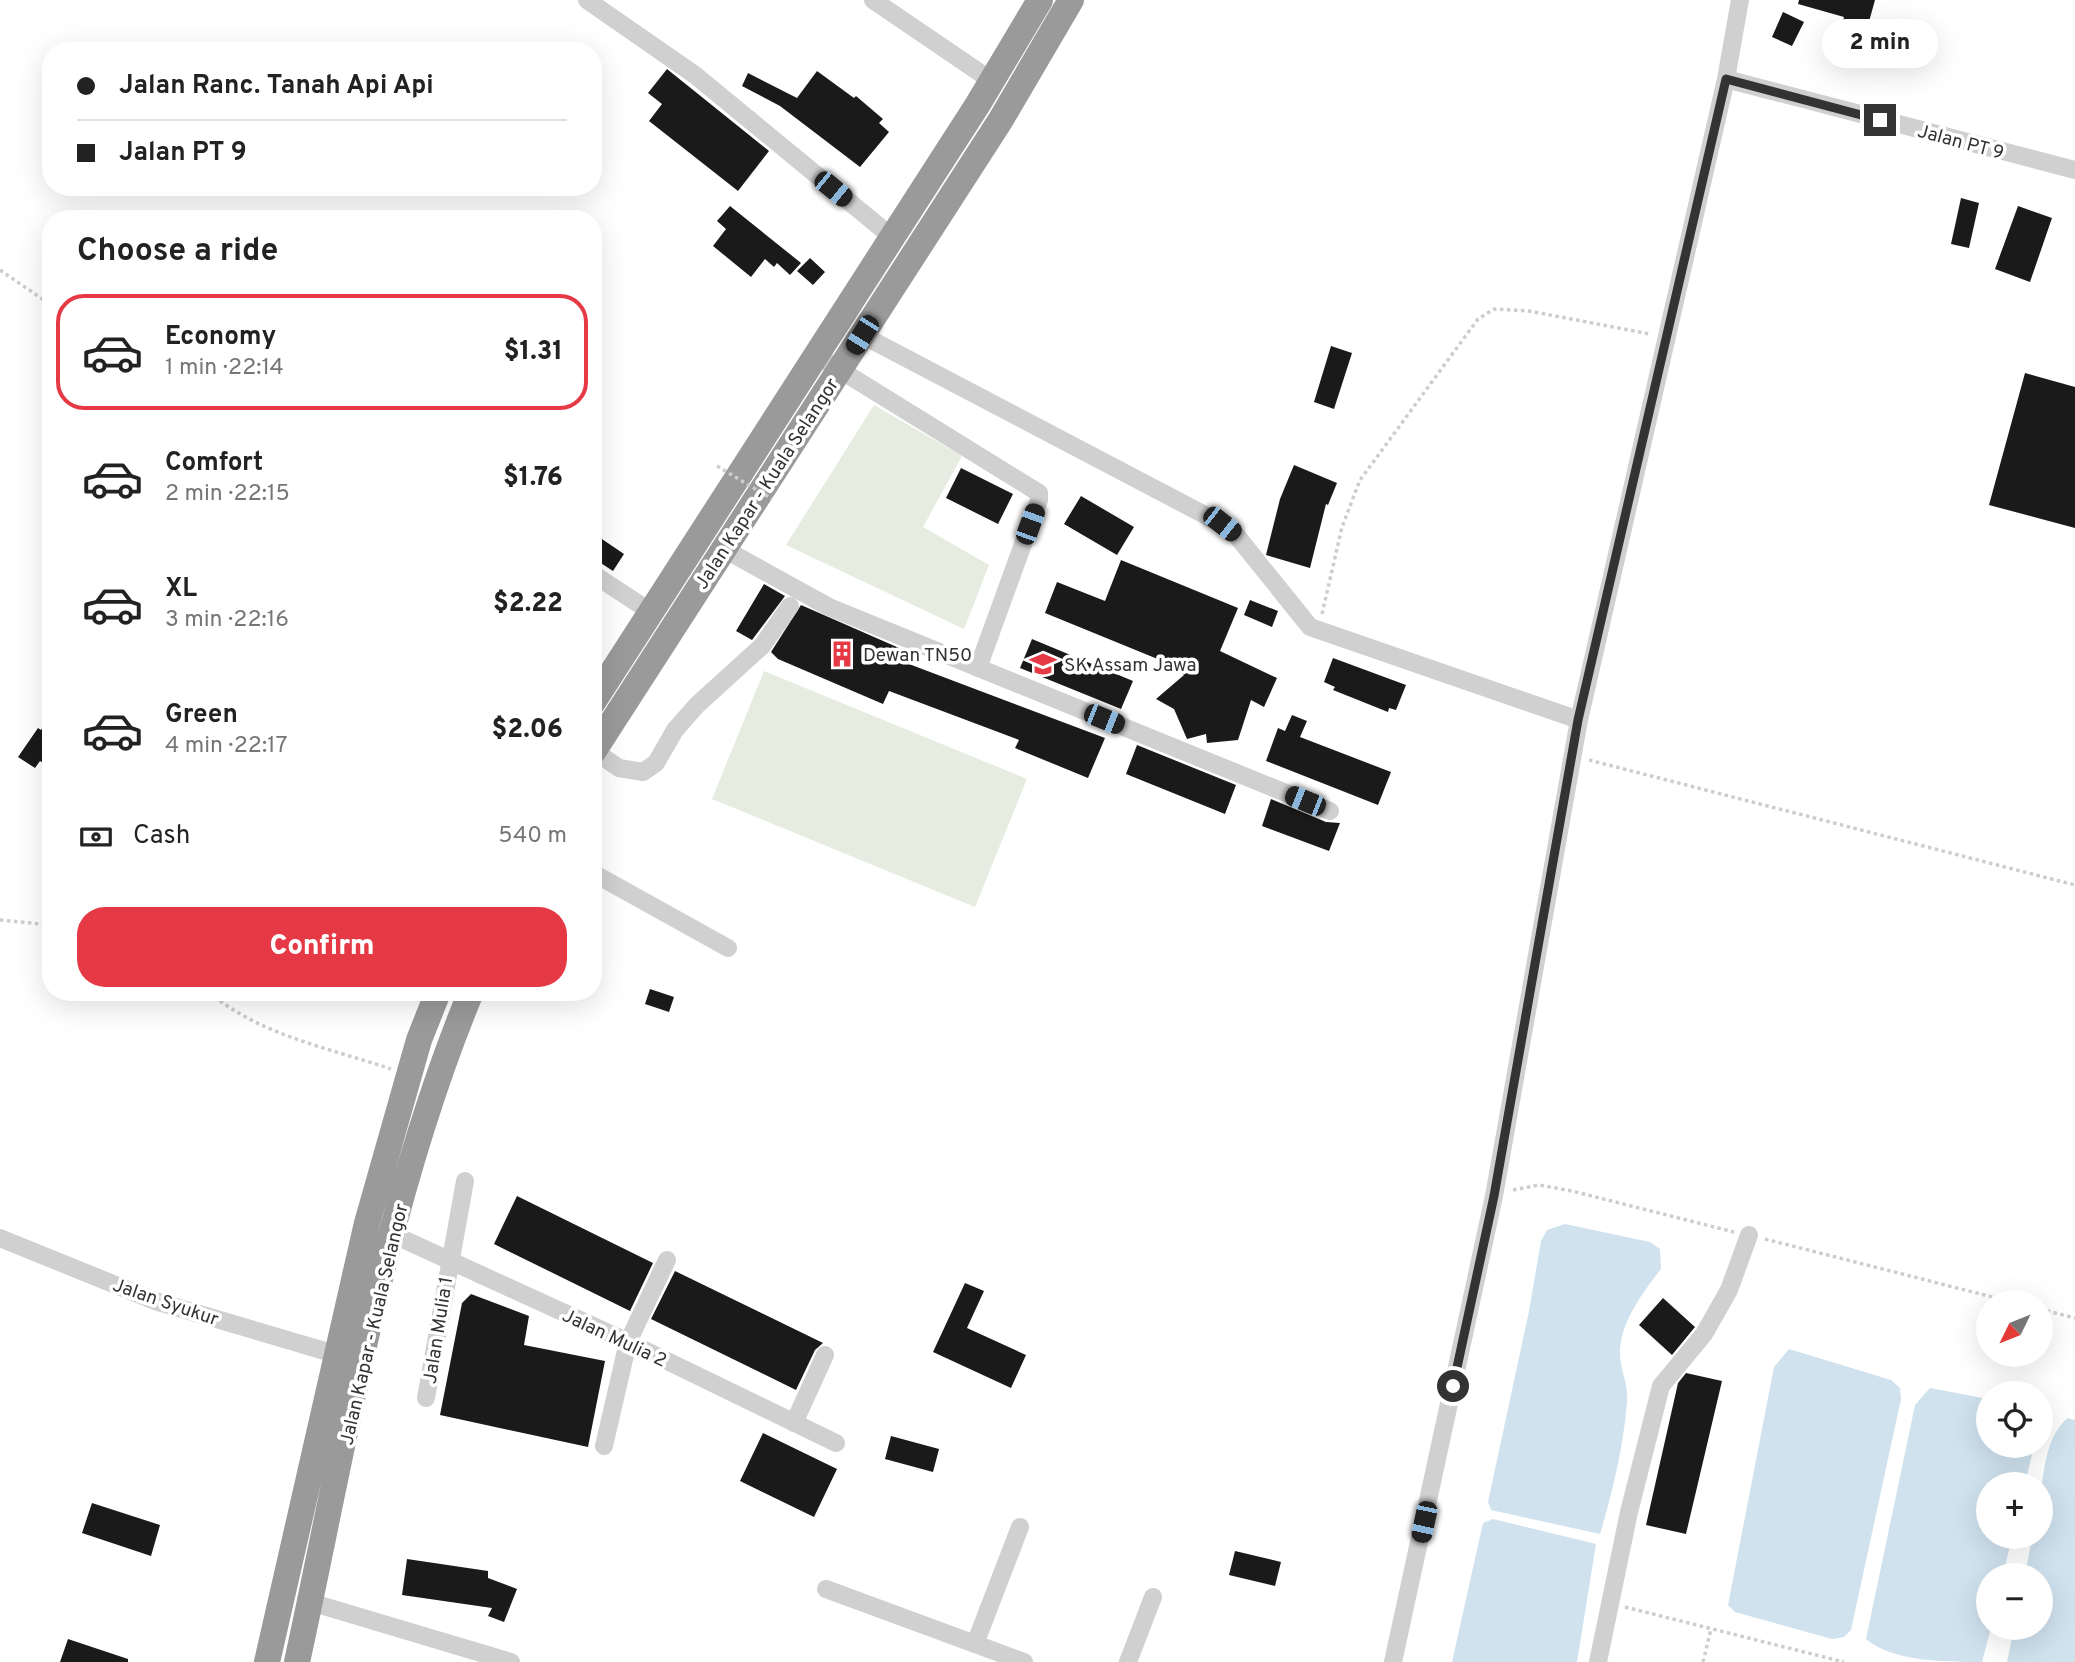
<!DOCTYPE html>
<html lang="en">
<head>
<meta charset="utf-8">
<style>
  body { margin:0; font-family:Overpass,sans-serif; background:#f6f6f6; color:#222; height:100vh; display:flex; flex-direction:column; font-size:26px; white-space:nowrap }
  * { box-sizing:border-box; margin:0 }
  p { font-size:23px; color:#767676 }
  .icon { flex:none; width:38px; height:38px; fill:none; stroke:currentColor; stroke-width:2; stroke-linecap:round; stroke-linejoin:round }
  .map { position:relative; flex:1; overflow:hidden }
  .side { position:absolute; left:42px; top:210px; width:560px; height:791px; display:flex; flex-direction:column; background:#fff; border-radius:28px; box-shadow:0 7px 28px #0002 }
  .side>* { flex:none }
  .top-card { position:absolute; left:42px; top:42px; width:560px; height:154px; border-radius:28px; box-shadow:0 7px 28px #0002; display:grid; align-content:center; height:154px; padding:0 35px; background:#fff }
  .needle { width:46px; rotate:227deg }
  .controls { position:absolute; left:1976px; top:1290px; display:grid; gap:14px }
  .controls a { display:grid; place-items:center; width:77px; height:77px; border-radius:50%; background:#fff; box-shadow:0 7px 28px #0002; font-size:35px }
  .end { position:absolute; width:32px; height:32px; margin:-16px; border:9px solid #333; background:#fff; box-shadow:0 0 0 4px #fff }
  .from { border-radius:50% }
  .bubble { position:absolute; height:49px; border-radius:24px; background:#fff; box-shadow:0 7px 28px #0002; font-size:23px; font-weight:800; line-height:49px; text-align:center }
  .car { position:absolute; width:21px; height:42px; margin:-21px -10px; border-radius:9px; box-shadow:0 0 5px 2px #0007; background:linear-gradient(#222 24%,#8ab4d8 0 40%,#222 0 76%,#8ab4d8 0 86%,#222 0) }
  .top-card b { display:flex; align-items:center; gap:24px; height:66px; font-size:26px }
  .top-card b+b { border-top:2px solid #e0e0e0 }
  .top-card i { width:18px; height:18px; background:#222 }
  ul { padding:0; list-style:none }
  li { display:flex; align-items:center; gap:21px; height:116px; margin:0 14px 10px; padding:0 21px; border:4px solid transparent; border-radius:28px }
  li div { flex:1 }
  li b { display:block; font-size:26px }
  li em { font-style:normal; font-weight:800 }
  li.active { border-color:#e63946 }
  li>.icon { width:63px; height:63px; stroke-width:1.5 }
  h2 { padding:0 35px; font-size:32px; line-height:84px }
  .pay { display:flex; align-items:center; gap:18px; height:77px; padding:0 35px; font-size:26px }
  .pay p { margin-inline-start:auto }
  .primary-button { display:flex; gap:14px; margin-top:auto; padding:14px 35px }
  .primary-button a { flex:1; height:80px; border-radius:28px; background:#e63946; color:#fff; font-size:28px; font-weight:800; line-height:80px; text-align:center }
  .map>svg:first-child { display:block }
  .green { fill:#e6ecdf }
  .water { fill:#cfe2ee }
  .building { fill:#1a1a1a }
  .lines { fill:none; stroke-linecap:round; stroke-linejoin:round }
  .path { stroke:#cdcdcd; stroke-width:3.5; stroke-dasharray:3.5 3.5; stroke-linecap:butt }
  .minor { stroke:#d0d0d0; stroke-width:18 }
  .highway { stroke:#9a9a9a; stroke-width:26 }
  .path-bridge { stroke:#cdcdcd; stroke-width:3.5; stroke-dasharray:3.5 3.5; stroke-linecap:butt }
  .route { stroke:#333; stroke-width:9 }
  .labels { text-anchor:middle; stroke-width:7; stroke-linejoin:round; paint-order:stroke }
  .street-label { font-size:19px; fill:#333; stroke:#fff }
  .poi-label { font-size:19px; fill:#333; stroke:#fff; text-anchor:start }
</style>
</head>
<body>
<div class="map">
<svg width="2075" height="1662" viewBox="0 0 2075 1662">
  <rect width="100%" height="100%" fill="#fff"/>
  <path class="green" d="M874,405L962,456L923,527L989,565L964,629L786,545Z
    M764,671L1027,779L975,907L712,799Z"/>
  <path class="water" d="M1565,1224L1650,1242L1660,1249L1661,1269C1643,1292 1622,1320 1620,1350C1619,1368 1629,1384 1627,1403C1623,1448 1613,1490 1600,1534L1491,1510L1488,1502L1529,1311L1541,1241L1547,1230Z
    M1789,1349L1891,1380L1900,1388L1901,1399L1851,1630L1844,1637L1832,1639L1735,1612L1728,1605L1774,1367Z
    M1930,1388L1988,1399V1446H2034L2025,1484H1988V1536L2012,1537L2003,1575H1988V1628H1991L1982,1662C1949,1662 1892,1662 1866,1639L1915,1405Z
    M2068,1418L2075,1420V1662H2007L2014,1628H2040V1575H2025L2032,1537L2040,1536C2040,1505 2040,1438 2068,1418Z
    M1493,1519L1596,1544L1577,1662H1452L1483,1523Z"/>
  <path class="building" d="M1799,0H1875L1865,36L1841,29L1844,17L1798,4Z
    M1783,12L1804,22L1792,46L1772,37Z
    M667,69L769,151L738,191L649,121L662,104L648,93Z
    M817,71L854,98L856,96L883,119L879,123L889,132L860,167L780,106L742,86L748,73L797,98Z
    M1961,198L1979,203L1969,248L1951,244Z
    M730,206L801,263L790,275L777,263L774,267L765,259L751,277L713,246L726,229L717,221Z
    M2018,206L2052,218L2030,282L1995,269Z
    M810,258L825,272L813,285L797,271Z
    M1331,346L1352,353L1334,409L1314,402Z
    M2025,373L2075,387V528L1989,505Z
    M1294,465L1337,483L1328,505L1326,504L1310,568L1266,555L1280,499Z
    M961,468L1013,494L998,524L946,498Z
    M1081,496L1134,527L1117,555L1064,524Z
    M593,533L624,554L613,571L593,558Z
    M1121,560L1238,608L1220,651L1277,678L1264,707L1251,700L1238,740L1207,743L1206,734L1187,739L1174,709L1156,699L1184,675L1159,663L1160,660L1045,613L1057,582L1105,601Z
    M764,584L785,596L752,640L736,631Z
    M1250,600L1278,611L1272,627L1244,615Z
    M801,605L906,651L901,661L1105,738L1088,778L1015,748L1019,740L889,691L883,704L778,659L771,652Z
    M1032,639L1133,681L1121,709L1020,668Z
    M1333,658L1406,685L1396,710L1389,708L1388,712L1333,690L1335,687L1324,682Z
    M1292,715L1307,721L1300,737L1391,772L1378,805L1266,761L1278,728L1285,731Z
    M51,716V768L40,761L35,768L18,757L38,728L41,730Z
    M1137,745L1236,785L1225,814L1126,774Z
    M1271,799L1326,822L1340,823L1329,851L1262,826Z
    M650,989L674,997L669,1012L645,1004Z
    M517,1196L653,1263L630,1311L494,1244Z
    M675,1271L823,1343L815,1350L796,1390L651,1319Z
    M965,1283L984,1291L967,1328L1026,1355L1011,1388L933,1352Z
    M471,1294L529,1316L524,1345L605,1361L588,1447L440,1415L462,1303Z
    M1663,1298L1695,1327L1672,1355L1639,1325Z
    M1686,1373L1722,1381L1686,1534L1646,1525L1678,1383Z
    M763,1433L837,1469L814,1517L740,1481Z
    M891,1436L939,1449L933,1472L885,1459Z
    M92,1503L160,1525L151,1556L82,1533Z
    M1235,1551L1281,1562L1275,1586L1229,1575Z
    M407,1559L488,1571V1578L517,1589L504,1622L488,1616L492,1608L402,1595Z
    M68,1639L128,1659V1662H60Z"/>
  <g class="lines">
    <path class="path" d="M0,270L51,305
      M1322,614L1342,527L1360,480L1478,319L1494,309L1529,311L1650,334
      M1589,760L2075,885
      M0,920L51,925
      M209,992C259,1035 329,1048 391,1069
      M1513,1190L1539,1185L1572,1191L1734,1232
      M1765,1239L2012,1302
      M2040,1309L2075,1318
      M1625,1607L1844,1662
      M1703,1662L1711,1629"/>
    <path class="minor" d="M587,0L695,75L892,237
      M873,0L992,81
      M1726,79L2075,170
      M862,335L1222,524L1236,535L1310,627L1579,720
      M816,355L1039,493V500L978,668
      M724,549L829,607L1330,811
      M593,574L651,612
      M594,751L619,768L643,772L656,763L675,730L697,705L762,646L790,606
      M593,873L728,948
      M383,1230L628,1342L836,1443
      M0,1238L155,1301L335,1354
      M426,1398L465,1181
      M794,1423L825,1355
      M604,1446L628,1342L667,1260
      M826,1589L1024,1662
      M310,1602L511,1662
      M975,1644L1020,1527
      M1128,1662L1153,1597
      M1393,1662L1494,1196L1579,720L1726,79L1740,0
      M1598,1662L1629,1512L1661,1386L1704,1334L1729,1290L1749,1235"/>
    <path class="highway" d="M593,702L978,104L1040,0
      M593,752L1000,121L1071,0
      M267,1662L367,1223L419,1040L438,992
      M297,1662C345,1441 384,1201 471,992"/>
    <path class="path-bridge" d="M717,466L772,499"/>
  </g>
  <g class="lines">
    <path class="route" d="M1453,1386L1494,1196L1578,720L1726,79L1880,120"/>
  </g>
  <defs>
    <g id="building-bare" transform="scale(2.1)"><path d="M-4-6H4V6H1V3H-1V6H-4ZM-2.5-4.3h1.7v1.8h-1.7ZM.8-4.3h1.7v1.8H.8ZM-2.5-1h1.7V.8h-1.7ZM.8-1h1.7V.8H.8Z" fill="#e63946" stroke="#fff" stroke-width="2.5" paint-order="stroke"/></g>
    <g id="school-bare" transform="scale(2.1)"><path d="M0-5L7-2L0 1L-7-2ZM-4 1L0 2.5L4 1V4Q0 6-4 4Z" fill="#e63946" stroke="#fff" stroke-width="2.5" paint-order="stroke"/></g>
  </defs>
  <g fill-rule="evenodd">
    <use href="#building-bare" x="842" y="654"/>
    <use href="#school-bare" x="1043" y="664"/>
  </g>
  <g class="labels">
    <g class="street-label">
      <text transform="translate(1961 141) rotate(15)" y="7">Jalan PT 9</text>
      <text transform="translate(766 483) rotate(-57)" y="7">Jalan Kapar - Kuala Selangor</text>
      <text transform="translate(166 1301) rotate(19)" y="7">Jalan Syukur</text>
      <text transform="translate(373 1324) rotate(-77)" y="7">Jalan Kapar - Kuala Selangor</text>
      <text transform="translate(437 1330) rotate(-81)" y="7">Jalan Mulia 1</text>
      <text transform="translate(615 1337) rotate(25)" y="7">Jalan Mulia 2</text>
    </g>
    <g class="poi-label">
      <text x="863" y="661">Dewan TN50</text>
      <text x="1064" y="671">SK Assam Jawa</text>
    </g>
  </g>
</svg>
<div class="controls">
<a><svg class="needle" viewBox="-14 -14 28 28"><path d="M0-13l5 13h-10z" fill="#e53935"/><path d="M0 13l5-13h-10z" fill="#767676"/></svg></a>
<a><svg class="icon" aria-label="locate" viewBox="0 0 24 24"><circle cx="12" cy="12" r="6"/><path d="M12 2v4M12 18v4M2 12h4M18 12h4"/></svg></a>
<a>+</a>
<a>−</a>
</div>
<i class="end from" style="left:1453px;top:1386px"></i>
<i class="end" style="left:1880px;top:120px"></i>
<div class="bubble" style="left:1822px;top:19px;width:116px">2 min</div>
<i class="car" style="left:833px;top:189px;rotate:129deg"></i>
<i class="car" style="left:862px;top:335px;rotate:212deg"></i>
<i class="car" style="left:1030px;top:524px;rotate:20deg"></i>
<i class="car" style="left:1222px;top:524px;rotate:128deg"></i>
<i class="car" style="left:1104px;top:719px;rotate:112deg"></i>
<i class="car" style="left:1305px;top:801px;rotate:292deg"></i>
<i class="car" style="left:1424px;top:1522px;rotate:192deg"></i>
<div class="top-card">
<b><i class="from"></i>Jalan Ranc. Tanah Api Api</b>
<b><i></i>Jalan PT 9</b>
</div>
<section class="side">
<h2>Choose a ride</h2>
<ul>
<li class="active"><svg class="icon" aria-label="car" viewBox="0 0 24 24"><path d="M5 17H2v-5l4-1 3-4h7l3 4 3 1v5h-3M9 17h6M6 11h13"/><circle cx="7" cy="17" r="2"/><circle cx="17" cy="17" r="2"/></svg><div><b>Economy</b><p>1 min · 22:14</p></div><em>$1.31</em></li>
<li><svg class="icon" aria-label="car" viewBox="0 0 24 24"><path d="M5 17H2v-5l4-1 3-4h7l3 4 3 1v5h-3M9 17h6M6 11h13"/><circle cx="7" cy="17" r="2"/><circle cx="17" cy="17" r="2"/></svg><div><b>Comfort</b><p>2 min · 22:15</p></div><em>$1.76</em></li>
<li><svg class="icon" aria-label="car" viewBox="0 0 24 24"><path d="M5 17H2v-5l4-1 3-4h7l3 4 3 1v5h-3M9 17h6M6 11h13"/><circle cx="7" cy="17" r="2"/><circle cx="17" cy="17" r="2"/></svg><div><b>XL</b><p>3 min · 22:16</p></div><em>$2.22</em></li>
<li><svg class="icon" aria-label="car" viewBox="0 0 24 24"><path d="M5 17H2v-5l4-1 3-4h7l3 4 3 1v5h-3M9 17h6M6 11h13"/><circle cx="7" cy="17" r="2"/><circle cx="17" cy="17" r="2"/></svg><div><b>Green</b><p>4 min · 22:17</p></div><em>$2.06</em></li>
</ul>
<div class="pay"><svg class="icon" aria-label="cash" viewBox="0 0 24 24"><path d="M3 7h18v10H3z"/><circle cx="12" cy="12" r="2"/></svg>Cash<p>540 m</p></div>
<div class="primary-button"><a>Confirm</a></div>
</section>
</div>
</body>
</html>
